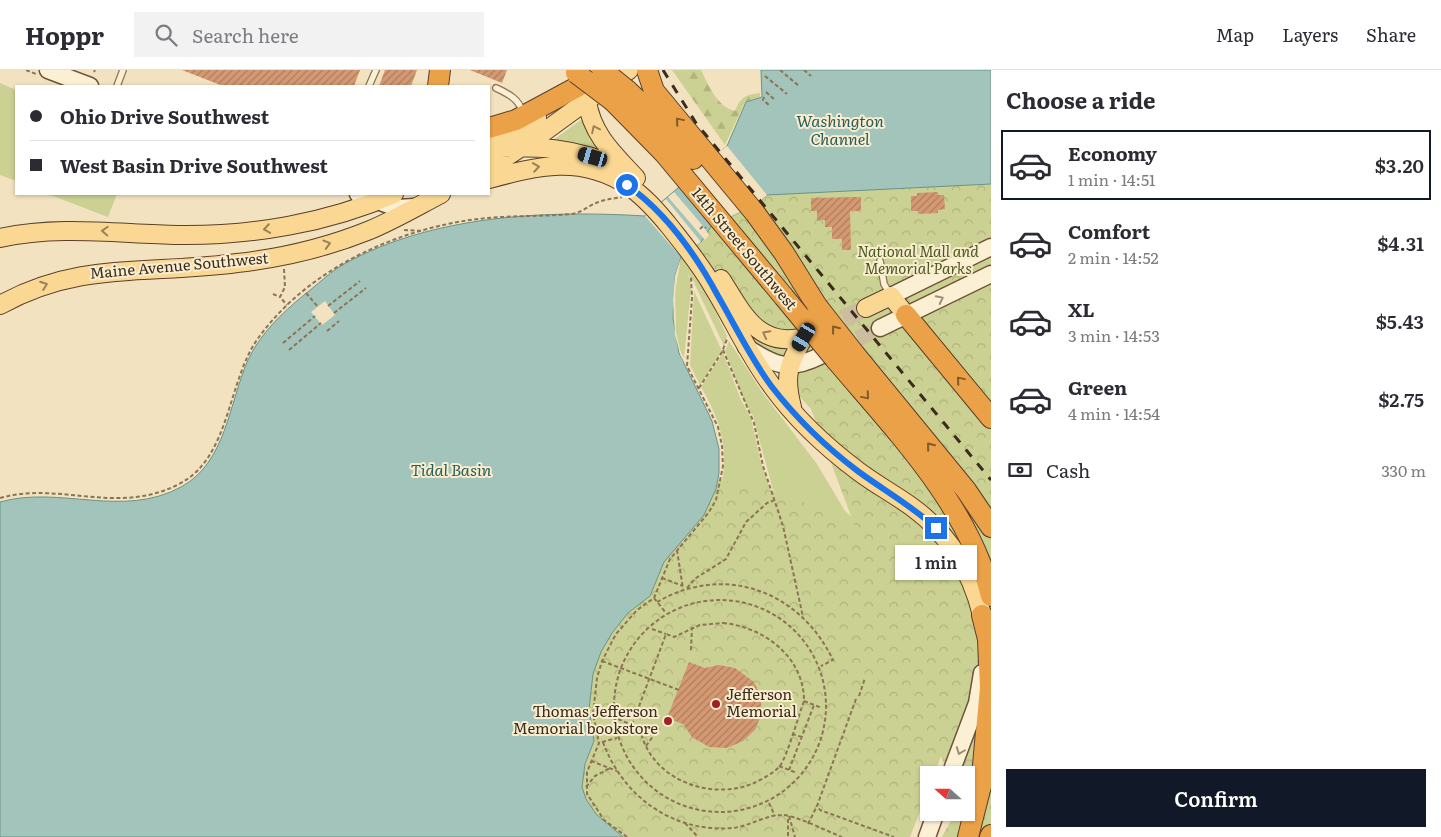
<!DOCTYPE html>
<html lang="en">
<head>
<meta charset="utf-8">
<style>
  body { margin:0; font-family:Literata,serif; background:#f2f2f3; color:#2b2b33; height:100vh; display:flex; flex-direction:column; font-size:19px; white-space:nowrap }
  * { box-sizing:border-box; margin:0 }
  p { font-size:16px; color:#7c7c81 }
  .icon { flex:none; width:28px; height:28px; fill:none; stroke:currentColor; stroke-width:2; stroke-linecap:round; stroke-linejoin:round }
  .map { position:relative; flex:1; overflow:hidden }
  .panel { display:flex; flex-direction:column; background:#fff; width:450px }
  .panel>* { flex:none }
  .guide { position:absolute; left:15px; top:15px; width:475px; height:110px; border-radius:0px; box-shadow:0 1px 4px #0004; display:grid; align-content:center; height:110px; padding:0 15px; background:#fff }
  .needle { width:32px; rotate:291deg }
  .controls { position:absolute; left:920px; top:696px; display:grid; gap:10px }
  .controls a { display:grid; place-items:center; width:55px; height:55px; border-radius:0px; background:#fff; box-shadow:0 1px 4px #0004; font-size:25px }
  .end { position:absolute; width:22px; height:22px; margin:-11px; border:6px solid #1a73e8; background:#fff; box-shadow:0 0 0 2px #fff }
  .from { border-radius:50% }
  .bubble { position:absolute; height:35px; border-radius:0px; background:#fff; box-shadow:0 1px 4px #0004; font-size:16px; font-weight:600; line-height:35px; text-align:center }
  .car { position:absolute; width:15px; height:30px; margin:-15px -8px; border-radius:6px; box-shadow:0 0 4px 1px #0007; background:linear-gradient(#222 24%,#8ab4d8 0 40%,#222 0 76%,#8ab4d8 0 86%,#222 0) }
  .guide b { display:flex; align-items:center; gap:18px; height:48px; font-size:19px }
  .guide b+b { border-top:1px solid #e1e1e2 }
  .guide i { width:12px; height:12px; background:#2b2b33 }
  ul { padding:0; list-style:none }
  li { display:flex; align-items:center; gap:15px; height:70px; margin:0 10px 8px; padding:0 5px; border:2px solid transparent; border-radius:0px }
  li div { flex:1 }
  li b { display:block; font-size:19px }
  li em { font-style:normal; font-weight:600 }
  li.active { border-color:#111827 }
  li>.icon { width:45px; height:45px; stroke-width:1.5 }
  h2 { padding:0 15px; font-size:22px; line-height:60px }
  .pay { display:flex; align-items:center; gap:12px; height:55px; padding:0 15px; font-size:19px }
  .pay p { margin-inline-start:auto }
  .action { display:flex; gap:10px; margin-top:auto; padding:10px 15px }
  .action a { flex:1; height:58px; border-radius:0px; background:#111827; color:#fff; font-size:20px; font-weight:600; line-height:58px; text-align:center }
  header { display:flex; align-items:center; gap:30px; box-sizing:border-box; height:70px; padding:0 25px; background:#fff; border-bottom:1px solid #e1e1e2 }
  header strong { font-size:24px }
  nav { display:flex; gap:28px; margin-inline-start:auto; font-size:18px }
  .search { width:350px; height:45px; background:#f2f2f3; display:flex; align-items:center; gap:12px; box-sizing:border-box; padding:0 18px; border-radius:0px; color:#7c7c81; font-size:19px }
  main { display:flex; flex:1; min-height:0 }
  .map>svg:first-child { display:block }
  .green { fill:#cbd192 }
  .forest { fill:url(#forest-firs) }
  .park { fill:url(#park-crowns) }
  .water { fill:#a3c4ba; stroke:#699388 }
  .pier { fill:#f2e2c0 }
  .building { fill:url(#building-hatch) }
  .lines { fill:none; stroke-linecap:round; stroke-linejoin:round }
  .secondary-tunnel { stroke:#cdbd9f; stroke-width:16; stroke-dasharray:16 8; stroke-linecap:butt }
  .primary-tunnel { stroke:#cdbd9f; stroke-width:18; stroke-dasharray:18 9; stroke-linecap:butt }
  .lane-casing { stroke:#8d7356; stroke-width:8 }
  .secondary-casing { stroke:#6f5339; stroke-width:19 }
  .primary-casing { stroke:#5a402b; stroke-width:20 }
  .highway-casing { stroke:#5a402b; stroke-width:22 }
  .path { stroke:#8d7356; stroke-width:2; stroke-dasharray:4 2.5; stroke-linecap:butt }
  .lane { stroke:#fcf0d4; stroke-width:5.5 }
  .secondary { stroke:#fcf0d4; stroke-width:16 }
  .primary { stroke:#fad893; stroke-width:18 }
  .highway { stroke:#eba147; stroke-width:20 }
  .rail { stroke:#3b2b1c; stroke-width:3; stroke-dasharray:9 9; stroke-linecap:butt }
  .highway-bridge-casing { stroke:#5a402b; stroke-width:22; stroke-linecap:butt }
  .highway-bridge { stroke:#eba147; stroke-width:20 }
  .oneway { stroke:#815a2d }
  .oneway2 { stroke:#9a8258 }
  .oneway3 { stroke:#9c8e78 }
  .route { stroke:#1a73e8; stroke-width:6 }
  .poi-dot { fill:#a21f22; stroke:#f9edd0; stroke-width:2 }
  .labels { text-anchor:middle; stroke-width:4; stroke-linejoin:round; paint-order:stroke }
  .street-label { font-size:15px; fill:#3b2b1c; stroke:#f9edd0 }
  .park-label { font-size:15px; font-style:italic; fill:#4c5a20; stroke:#f9edd0 }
  .poi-label { font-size:15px; fill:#3b2b1c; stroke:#f9edd0; text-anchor:start }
  .water-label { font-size:16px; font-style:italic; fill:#295d59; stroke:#f9edd0 }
</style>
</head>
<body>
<header>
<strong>Hoppr</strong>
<div class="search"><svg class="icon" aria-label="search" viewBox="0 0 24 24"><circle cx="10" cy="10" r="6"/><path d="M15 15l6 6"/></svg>Search here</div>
<nav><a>Map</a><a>Layers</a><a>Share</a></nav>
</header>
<main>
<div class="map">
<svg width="991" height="767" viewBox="0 0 991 767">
  <defs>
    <pattern id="forest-firs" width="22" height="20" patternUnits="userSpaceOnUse" patternTransform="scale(1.25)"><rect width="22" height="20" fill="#cbd192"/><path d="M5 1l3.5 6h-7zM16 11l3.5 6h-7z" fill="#afb47d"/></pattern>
    <pattern id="park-crowns" width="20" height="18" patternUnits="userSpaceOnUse" patternTransform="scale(1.25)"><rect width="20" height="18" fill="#cbd192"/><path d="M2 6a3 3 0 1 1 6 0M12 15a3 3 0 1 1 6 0" fill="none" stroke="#afb47d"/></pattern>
    <pattern id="building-hatch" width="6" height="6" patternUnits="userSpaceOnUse" patternTransform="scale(1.25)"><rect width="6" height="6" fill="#d49972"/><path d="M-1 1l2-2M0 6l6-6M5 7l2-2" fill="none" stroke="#ad7d5d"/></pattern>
  </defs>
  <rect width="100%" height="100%" fill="#f2e2c0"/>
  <path class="green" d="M0,13L16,20V111L0,105Z
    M585,47L603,82L549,73Z
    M48,124H117L108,147Z
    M681,191L690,209L691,219L684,288C669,263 674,217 681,191Z
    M693,205L711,232L727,266L724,276L695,215Z
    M694,221L722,281L700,315L690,295Z
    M729,271L762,322L817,394L845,441L924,513L773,420L753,346L743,328L725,281Z
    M723,283L741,330L751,348L760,389L776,439L719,426C730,383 723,355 701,317Z"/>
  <path class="forest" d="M672,0H701C708,14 717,37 735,41C741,27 744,25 760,23V27L745,32L725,75Z"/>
  <path class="park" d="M991,114V767H942L955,743L966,742V705H948L941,686L934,705H929V718L910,767H623L596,744L586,729L582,717L585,695L594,671L589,639L593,604L601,582L612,563L628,543L650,525L664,492L704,445L718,410C757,415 793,424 827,444C838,450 848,459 858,465L811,339L678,194L647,147L769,124Z"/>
  <path class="water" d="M761,0H991V114L767,125L756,135L712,155L701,172L681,187L675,206L673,248L679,283L712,351L719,379V403L716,419L704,445L664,492L650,526L628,543L612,563L601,582L593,604L589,639L594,671L585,694L582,717L586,729L596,744L623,767H0V432C60,415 122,449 181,417C226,393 229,333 248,290C260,264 282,243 304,225C317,215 330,202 344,194C433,145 546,140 645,146L727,76L746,32L762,27Z"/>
  <path class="pier" d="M727,76L767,125L757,134L718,83Z
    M715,86L756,135L712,155L680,115Z
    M674,122L703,156L709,165L705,170L668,127Z
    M666,129L701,172L681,187L675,218L676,261L683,294L675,265L673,230L675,206L681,187L645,146Z
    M325,231L335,245L322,255L311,242Z"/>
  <path class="building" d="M182,0H360L354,16H223Z
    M385,0H417L411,16H379Z
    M470,0H507L502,13Z
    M938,122V125H944L945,139L938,140V143L918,144V141H911V126H917V123Z
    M861,127V141H850L851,180H842V169H832V157H825V150H817V141H811V128Z
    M689,592L705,598L719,595L735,598L754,612L761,626V645L755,660L743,671L727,678L709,677L692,667L683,654L667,648Z"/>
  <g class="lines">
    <path class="secondary-tunnel" d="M836,279L880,258"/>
    <path class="primary-tunnel" d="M819,260L866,238"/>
    <g class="lane-casing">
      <path id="lane" d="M117,16L123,0
        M369,16L376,0
        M496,18C509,24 519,29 523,43
        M880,191L884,214L890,224"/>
    </g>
    <g class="secondary-casing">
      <path id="secondary" d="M48,0L90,16
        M358,124L397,138L414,137
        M891,226L991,177
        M880,258L991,204
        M746,277C774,295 788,302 820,286
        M950,705L977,633L982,603
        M927,767L936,742"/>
    </g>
    <g class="primary-casing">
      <path id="primary" d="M587,31C592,65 614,84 636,108
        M489,78L537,48
        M491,78C535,76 578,77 618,98
        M489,98L537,67L629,0
        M489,109C538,96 580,85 627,115C644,126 657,141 670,157C685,176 700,194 712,215C733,249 748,284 772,316C795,348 826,377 858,401C875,414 894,424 912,437C949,464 971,501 982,545
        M0,168C60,155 118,164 178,165C251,166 328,153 394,124
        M721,209C742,242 758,279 804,267
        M0,235C82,190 150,205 237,193C282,188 328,177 370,160C394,150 418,136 441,124
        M866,238L891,226L906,245
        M792,337C784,307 788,294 804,267"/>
    </g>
    <g class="highway-casing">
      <path id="highway" d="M647,0L654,21L755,143L784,183L817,236
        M438,16L440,0
        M627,20L654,46L693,89
        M613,31L664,83L784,227
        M489,58L516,50L579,16
        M906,245L991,348
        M853,282L966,420L991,457
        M835,289C894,359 969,435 991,526
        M981,717L990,618L988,569L982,545
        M968,767L984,704
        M990,767L991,765"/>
    </g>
    <path class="path" d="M26,0L36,4
      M780,0L799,16
      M804,0L811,6
      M94,2L95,0
      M765,6L787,24
      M766,22L775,30
      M764,27L763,30L769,35
      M700,159L703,156L706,158
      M404,160L424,161
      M284,199L285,217L280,227L287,235
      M306,223L318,237
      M273,224L280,227
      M328,236L360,211
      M334,243L366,218
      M327,261L339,251
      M283,273L315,246
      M289,280L321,253
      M723,280L754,353L763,396L783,456L803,547
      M699,318L722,282L727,269
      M0,428C61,411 117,446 179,414C231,388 227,310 259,267C307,201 390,162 470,150C504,145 538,147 572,144C580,143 589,136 596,133C605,129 613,129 622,127
      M677,480L683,519
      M662,508L683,516
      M687,518L696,508L726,489L746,452L767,433L775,430
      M654,528L666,543
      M614 636a106 106 0 1 1 212 0a106 106 0 1 1-212 0Z
      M657,532C725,493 800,521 833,590L821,596
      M723,553C764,557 804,587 804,631C798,647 788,684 780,696C774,703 762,709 754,713C710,732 649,709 640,658L632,655L666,564L674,567L700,555Z
      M652,559L666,564
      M691,580L692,557
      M602,591L679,620
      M859,626L865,608
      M856,629L817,736L820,740L894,767
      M804,631L822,638
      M618,649L632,655
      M792,664L802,667
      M602,672L617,668
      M603,672C623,727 673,763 733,758C749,756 767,745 781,745C793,744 829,762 842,767
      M646,676L659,658
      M591,691L617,701
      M779,696L797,703
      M789,700L814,635
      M586,717L595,706L610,698
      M769,733L775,746
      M789,746L795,767
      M788,749V767
      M685,753L698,767
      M808,754L817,736
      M627,767L604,750L587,724V702L599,673L593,644L597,608L602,591L616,564L637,540L654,528L670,489L709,442L716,430L723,396L722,376L718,357L687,296L692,228L691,207"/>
    <use href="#lane" class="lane"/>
    <use href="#secondary" class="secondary"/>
    <use href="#primary" class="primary"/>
    <use href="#highway" class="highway"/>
    <path class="rail" d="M663,0L696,53L991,410"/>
    <g class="highway-bridge-casing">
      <path id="highway-bridge" d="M602,0L627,20
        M576,3L613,31
        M784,227L835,289
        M817,236L853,282"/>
    </g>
    <use href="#highway-bridge" class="highway-bridge"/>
  </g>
  <defs><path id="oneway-chevron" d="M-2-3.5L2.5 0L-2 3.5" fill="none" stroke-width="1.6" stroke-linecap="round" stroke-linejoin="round" transform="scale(1.25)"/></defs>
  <g class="oneway">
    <use href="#oneway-chevron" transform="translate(679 51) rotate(-130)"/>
    <use href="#oneway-chevron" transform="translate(835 259) rotate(-128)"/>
    <use href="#oneway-chevron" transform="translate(960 310) rotate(-130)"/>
    <use href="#oneway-chevron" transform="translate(866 326) rotate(50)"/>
    <use href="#oneway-chevron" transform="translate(930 376) rotate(-129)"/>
  </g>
  <g class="oneway2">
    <use href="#oneway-chevron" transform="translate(595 59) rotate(-116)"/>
    <use href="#oneway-chevron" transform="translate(536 97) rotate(-9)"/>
    <use href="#oneway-chevron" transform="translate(267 159) rotate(171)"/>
    <use href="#oneway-chevron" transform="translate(105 161) rotate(-177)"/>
    <use href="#oneway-chevron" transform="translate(327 174) rotate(-16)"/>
    <use href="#oneway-chevron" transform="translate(44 215) rotate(-20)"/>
    <use href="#oneway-chevron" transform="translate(766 264) rotate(-152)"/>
  </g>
  <g class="oneway3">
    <use href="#oneway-chevron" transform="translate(940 229) rotate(-26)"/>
    <use href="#oneway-chevron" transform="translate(960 681) rotate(111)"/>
  </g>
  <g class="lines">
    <path class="route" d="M627,115C665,142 696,185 718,226C736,257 751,289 772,317C797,349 827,378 859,402C885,421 912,436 936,458"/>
  </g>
  <g class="poi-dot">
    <circle cx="716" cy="634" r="5"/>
    <circle cx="668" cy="651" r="5"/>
  </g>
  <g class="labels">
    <g class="street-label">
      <text transform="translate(744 179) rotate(50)" y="5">14th Street Southwest</text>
      <text transform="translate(179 196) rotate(-5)" y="5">Maine Avenue Southwest</text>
    </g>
    <g class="park-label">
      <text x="918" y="187">National Mall and<tspan x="918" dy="17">Memorial Parks</tspan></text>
    </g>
    <g class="poi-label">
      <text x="726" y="630">Jefferson<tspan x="726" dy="17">Memorial</tspan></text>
      <text x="658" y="647" text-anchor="end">Thomas Jefferson<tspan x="658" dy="17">Memorial bookstore</tspan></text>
    </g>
    <g class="water-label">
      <text x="840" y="57">Washington<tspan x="840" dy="18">Channel</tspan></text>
      <text x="451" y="406">Tidal Basin</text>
    </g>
  </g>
</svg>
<div class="controls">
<a><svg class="needle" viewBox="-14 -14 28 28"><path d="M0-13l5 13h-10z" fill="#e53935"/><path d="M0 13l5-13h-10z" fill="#7c7c81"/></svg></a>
</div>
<i class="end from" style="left:627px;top:115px"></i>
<i class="end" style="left:936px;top:458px"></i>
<div class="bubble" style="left:895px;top:475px;width:82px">1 min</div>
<i class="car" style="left:593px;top:87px;rotate:286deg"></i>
<i class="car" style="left:804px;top:267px;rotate:211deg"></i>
<div class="guide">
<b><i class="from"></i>Ohio Drive Southwest</b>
<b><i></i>West Basin Drive Southwest</b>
</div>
</div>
<section class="panel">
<h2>Choose a ride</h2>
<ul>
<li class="active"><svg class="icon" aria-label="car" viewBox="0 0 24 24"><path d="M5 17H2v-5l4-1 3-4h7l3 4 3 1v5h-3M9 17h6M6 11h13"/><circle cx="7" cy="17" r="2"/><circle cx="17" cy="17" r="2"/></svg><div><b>Economy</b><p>1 min · 14:51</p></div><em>$3.20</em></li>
<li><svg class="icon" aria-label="car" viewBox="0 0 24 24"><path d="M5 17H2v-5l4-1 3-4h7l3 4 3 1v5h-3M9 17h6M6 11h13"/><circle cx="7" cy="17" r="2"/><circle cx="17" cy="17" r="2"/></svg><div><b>Comfort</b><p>2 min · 14:52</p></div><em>$4.31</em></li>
<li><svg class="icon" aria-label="car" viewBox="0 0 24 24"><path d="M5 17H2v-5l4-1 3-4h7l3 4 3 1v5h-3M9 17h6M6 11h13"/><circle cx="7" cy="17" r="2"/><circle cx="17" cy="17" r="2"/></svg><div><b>XL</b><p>3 min · 14:53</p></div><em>$5.43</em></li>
<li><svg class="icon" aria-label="car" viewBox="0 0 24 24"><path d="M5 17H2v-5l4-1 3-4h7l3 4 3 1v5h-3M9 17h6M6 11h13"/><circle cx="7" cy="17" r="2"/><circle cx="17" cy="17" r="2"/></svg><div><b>Green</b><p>4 min · 14:54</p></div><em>$2.75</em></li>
</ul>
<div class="pay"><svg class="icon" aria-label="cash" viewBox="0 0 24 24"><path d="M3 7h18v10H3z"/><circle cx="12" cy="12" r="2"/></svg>Cash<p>330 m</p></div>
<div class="action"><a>Confirm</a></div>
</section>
</main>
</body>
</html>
